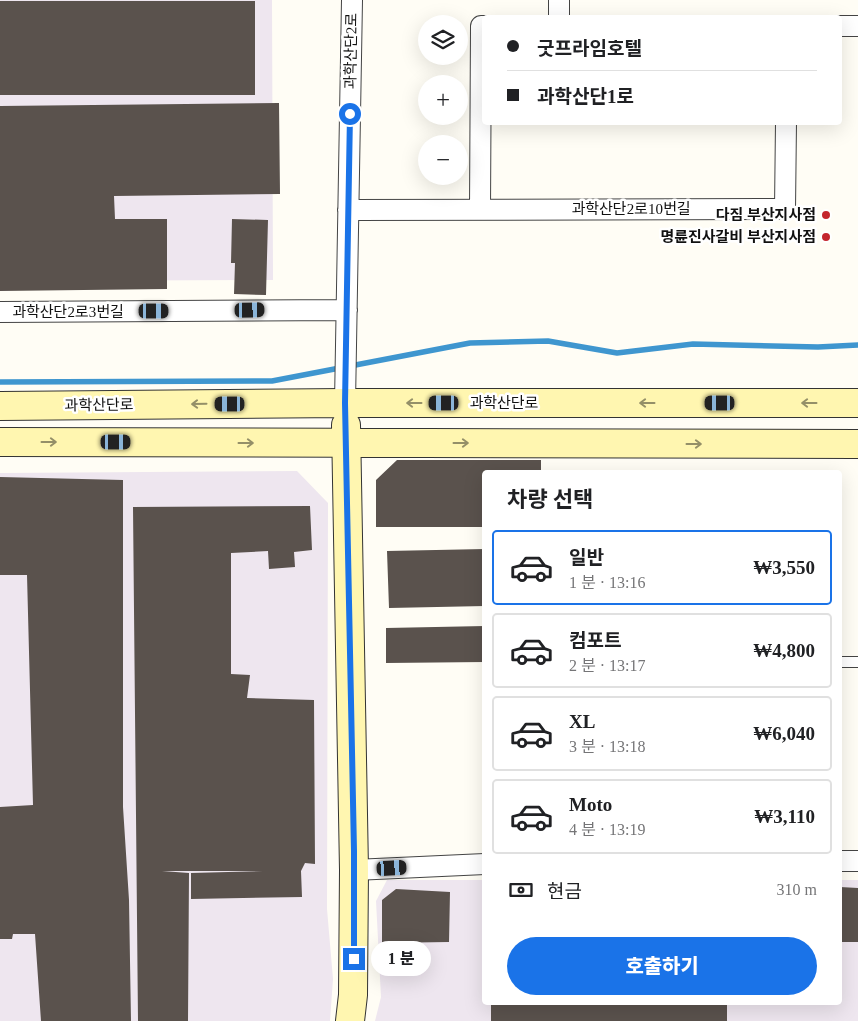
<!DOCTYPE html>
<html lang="ko">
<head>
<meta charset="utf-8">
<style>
  body { margin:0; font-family:"Times New Roman","Noto Sans KR",serif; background:#f6f6f6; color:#202124; height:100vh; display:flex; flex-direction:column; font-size:19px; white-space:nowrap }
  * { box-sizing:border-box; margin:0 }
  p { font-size:16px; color:#757577 }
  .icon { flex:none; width:28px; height:28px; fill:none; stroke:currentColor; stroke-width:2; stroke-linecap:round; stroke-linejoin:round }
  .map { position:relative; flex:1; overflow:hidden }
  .details { position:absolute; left:482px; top:470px; width:360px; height:535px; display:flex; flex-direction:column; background:#fff; border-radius:5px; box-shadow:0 5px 20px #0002 }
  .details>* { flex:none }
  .banner { position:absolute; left:482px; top:15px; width:360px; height:110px; border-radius:5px; box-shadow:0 5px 20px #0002; display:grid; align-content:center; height:110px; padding:0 25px; background:#fff }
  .controls { position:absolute; left:418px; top:15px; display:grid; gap:10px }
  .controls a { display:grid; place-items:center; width:50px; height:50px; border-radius:50%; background:#fff; box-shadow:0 5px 20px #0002; font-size:25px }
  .end { position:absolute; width:22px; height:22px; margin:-11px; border:6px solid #1a73e8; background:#fff; box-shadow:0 0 0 2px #fff }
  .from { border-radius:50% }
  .bubble { position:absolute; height:35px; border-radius:18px; background:#fff; box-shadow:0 5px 20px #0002; font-size:16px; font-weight:800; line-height:35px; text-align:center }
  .car { position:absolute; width:15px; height:30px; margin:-15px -8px; border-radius:6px; box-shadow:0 0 4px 1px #0007; background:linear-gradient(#222 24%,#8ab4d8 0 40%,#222 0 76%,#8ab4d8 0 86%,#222 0) }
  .banner b { display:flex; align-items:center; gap:18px; height:48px; font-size:19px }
  .banner b+b { border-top:1px solid #e0e0e0 }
  .banner i { width:12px; height:12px; background:#202124 }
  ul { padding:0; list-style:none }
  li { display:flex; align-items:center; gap:15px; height:75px; margin:0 10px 8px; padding:0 15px; border:2px solid #e0e0e0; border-radius:5px }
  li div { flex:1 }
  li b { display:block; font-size:19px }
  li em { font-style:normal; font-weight:800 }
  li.active { border-color:#1a73e8 }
  li>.icon { width:45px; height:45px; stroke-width:1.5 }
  h2 { padding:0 25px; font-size:22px; line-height:60px }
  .pay { display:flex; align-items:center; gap:12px; height:55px; padding:0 25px; font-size:19px }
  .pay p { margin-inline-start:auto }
  .cta { display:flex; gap:10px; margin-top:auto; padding:10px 25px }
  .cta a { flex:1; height:58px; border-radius:30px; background:#1a73e8; color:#fff; font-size:20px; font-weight:800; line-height:58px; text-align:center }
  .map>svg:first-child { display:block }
  .industrial { fill:#eee6ef }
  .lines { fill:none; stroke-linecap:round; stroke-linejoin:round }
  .stream { stroke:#3f96cf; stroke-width:5.5 }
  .building { fill:#5a524d }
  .lane-casing { stroke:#444; stroke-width:12 }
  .street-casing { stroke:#444; stroke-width:22 }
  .secondary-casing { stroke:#333; stroke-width:30 }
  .lane { stroke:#fff; stroke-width:10 }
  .street { stroke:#fff; stroke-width:20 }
  .secondary { stroke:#fff6b0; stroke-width:28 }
  .oneway { stroke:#948f68 }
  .route { stroke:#1a73e8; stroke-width:6 }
  .poi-dot { fill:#c4262e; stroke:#fff; stroke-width:2 }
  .labels { text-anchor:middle; stroke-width:5; stroke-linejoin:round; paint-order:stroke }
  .street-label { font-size:15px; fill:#111; stroke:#fff }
  .poi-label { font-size:15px; font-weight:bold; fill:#111; stroke:#fff; text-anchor:end }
</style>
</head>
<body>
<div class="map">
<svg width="858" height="1021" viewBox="0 0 858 1021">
  <rect width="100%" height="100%" fill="#fffdf5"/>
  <path class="industrial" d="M0,0H272L273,280L0,281Z
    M297,471L328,503L327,909L333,979L330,1021H0V473Z
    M387,880H485V1002H840V880H858V1021H375L381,997L376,901Z"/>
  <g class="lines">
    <path class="stream" d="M0,382L272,381L470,343L548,341L617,353L693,344L818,347L858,345"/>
  </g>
  <path class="building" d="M0,1H255V95H0Z
    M279,103L280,194L114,196L115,219H167V289L0,291V106Z
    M232,219L268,220L266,295L234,294L235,263H231Z
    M397,460H541V472H485V527H376V480Z
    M0,477L123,480V807L129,900L131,1021H41L35,934H13L12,939H0V807L33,805L27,575H0Z
    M310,506L312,550L294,552L295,567L269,569L268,551L231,553V674L250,675L247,698L314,700L315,864L305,863L301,871L302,897L191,899V873L263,871H162L189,873L188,1021H138L133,507Z
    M485,549V606L389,608L387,551Z
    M485,626V662L386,663V628Z
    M840,887L858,888V942H840Z
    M396,889L450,892L449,942L382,943V900Z
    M491,1002H727V1021H491Z"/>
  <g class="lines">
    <g class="lane-casing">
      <path id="lane" d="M840,662H858"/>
    </g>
    <g class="street-casing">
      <path id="street" d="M559,0V18
        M840,26H858
        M480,209L481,26H485
        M348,210L785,209L786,122
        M0,312L347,310
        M345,403L352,0
        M840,861H858
        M354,870L485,864"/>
    </g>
    <g class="secondary-casing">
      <path id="secondary" d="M0,406L345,403H858
        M346,425L354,870L353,995L350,1021
        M0,442L858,444"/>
    </g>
    <use href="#lane" class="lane"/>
    <use href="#street" class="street"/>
    <use href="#secondary" class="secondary"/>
  </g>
  <defs><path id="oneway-shaft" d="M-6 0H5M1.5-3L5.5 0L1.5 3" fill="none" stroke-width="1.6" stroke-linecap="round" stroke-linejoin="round" transform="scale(1.25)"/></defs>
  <g class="oneway">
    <use href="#oneway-shaft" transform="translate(414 403) rotate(180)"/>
    <use href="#oneway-shaft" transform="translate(647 403) rotate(180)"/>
    <use href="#oneway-shaft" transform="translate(809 403) rotate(180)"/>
    <use href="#oneway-shaft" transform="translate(199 404) rotate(179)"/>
    <use href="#oneway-shaft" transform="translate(49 442)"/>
    <use href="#oneway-shaft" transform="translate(246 443)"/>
    <use href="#oneway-shaft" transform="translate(461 443)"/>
    <use href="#oneway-shaft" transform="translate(694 444)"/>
  </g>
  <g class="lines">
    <path class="route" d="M350,114L345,403L354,851V959"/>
  </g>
  <g class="poi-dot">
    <circle cx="826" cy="215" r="5"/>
    <circle cx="826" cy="237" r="5"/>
  </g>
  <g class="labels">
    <g class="street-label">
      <text transform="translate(351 51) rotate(-89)" y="5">과학산단2로</text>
      <text x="631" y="214">과학산단2로10번길</text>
      <text x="68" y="317">과학산단2로3번길</text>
      <text x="504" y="408">과학산단로</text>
      <text transform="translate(99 405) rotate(-1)" y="5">과학산단로</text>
    </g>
    <g class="poi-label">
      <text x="816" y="220">다짐 부산지사점</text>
      <text x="816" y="242">명륜진사갈비 부산지사점</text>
    </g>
  </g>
</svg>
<div class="controls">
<a><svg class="icon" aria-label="layers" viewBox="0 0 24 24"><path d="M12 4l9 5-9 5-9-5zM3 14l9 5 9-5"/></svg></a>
<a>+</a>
<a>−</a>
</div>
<i class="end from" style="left:350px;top:114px"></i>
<i class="end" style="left:354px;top:959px"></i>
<div class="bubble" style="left:371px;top:941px;width:60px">1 분</div>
<i class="car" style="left:250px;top:310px;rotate:89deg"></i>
<i class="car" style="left:154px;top:311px;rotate:90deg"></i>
<i class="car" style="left:444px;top:403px;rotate:270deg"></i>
<i class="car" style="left:720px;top:403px;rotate:270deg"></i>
<i class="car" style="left:230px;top:404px;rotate:270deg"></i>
<i class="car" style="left:116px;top:442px;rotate:90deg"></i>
<i class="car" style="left:392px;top:868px;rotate:87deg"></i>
<div class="banner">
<b><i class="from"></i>굿프라임호텔</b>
<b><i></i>과학산단1로</b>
</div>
<section class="details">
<h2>차량 선택</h2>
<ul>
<li class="active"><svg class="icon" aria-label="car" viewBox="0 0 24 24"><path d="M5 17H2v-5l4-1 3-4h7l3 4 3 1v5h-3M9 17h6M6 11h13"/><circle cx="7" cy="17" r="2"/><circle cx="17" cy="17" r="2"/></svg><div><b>일반</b><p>1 분 · 13:16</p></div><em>₩3,550</em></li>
<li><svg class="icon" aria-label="car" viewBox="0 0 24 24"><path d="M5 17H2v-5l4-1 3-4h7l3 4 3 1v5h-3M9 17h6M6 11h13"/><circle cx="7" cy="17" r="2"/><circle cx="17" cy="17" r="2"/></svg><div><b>컴포트</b><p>2 분 · 13:17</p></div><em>₩4,800</em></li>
<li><svg class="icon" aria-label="car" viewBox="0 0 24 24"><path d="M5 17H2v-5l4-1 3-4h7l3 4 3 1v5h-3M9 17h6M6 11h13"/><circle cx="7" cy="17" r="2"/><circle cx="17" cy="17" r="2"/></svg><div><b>XL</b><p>3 분 · 13:18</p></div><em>₩6,040</em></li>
<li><svg class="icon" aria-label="car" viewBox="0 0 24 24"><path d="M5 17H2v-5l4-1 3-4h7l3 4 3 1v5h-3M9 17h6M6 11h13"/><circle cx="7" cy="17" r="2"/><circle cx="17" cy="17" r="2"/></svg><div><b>Moto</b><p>4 분 · 13:19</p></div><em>₩3,110</em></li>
</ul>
<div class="pay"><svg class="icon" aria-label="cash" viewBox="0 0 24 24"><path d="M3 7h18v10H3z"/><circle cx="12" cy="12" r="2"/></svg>현금<p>310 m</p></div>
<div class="cta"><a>호출하기</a></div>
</section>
</div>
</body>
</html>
